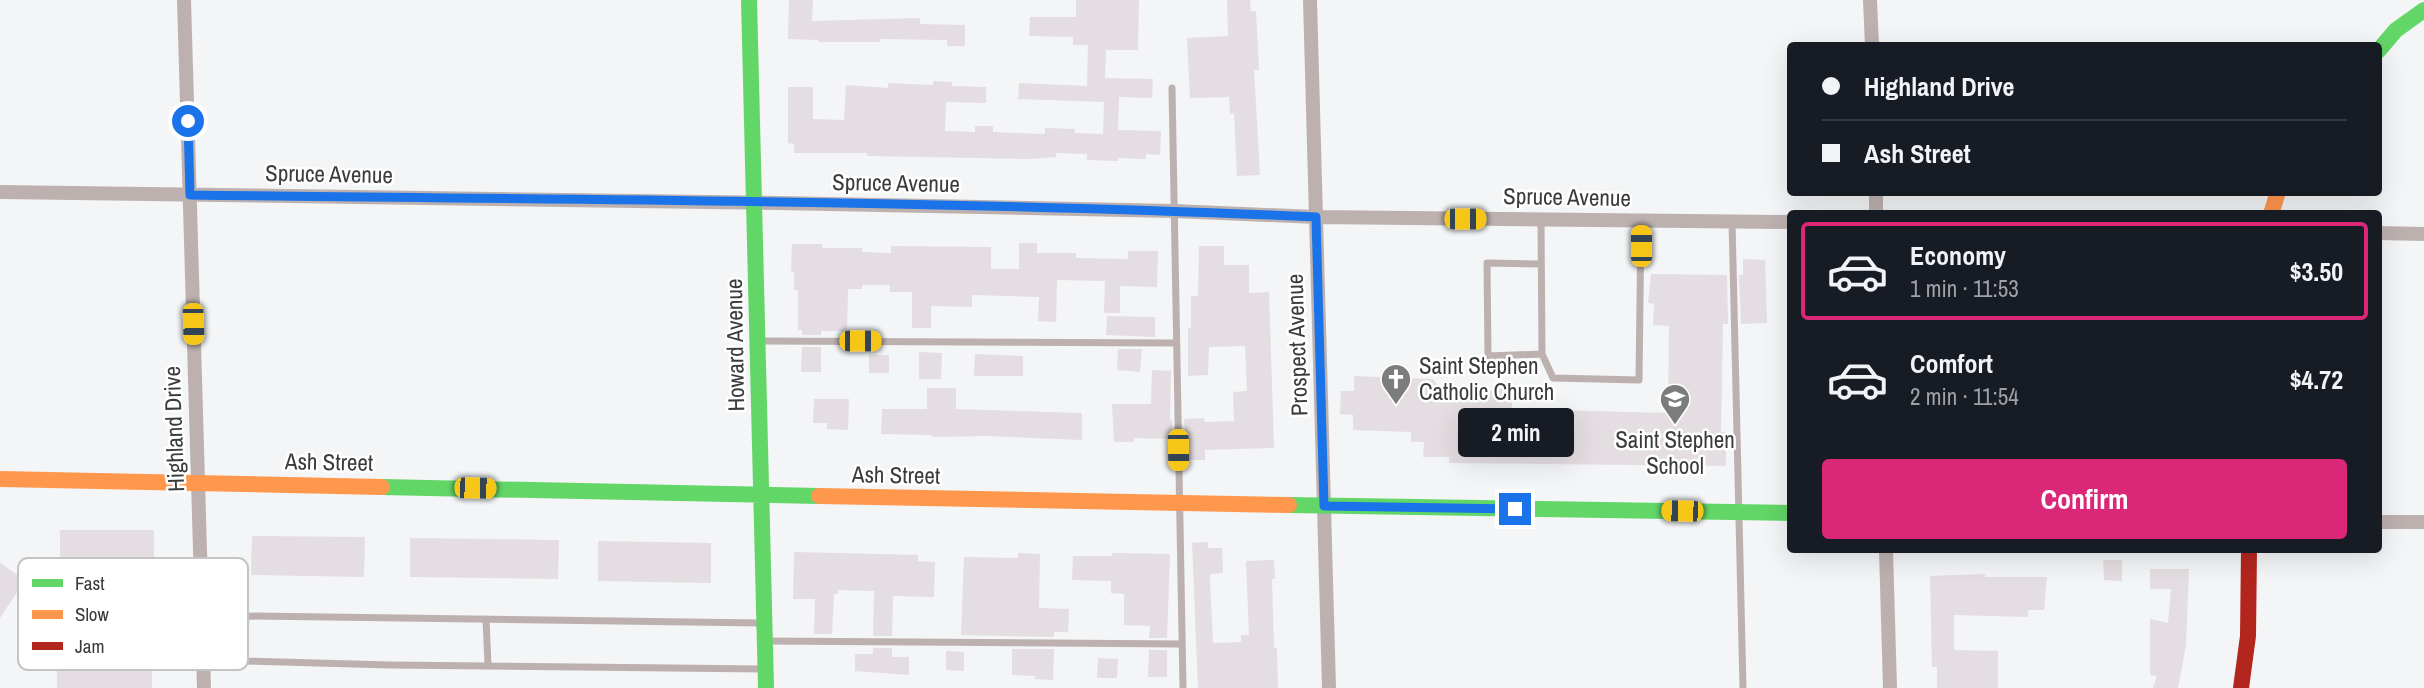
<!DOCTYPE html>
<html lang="en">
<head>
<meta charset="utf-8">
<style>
  body { margin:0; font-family:"Archivo Narrow",sans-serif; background:#242831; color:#f1f3f6; height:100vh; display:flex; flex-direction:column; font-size:26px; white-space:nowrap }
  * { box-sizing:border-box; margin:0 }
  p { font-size:23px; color:#9ea1a6 }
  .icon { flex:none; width:38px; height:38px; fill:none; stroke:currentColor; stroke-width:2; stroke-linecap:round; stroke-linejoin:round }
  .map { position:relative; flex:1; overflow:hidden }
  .sheet { position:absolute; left:1787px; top:210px; width:595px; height:343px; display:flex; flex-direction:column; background:#171b24; border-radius:7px; box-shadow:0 7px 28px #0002 }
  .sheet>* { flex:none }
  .guide { position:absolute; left:1787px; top:42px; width:595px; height:154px; border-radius:7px; box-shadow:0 7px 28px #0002; display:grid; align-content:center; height:154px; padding:0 35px; background:#171b24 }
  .end { position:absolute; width:32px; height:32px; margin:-16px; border:9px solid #1a73e8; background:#fff; box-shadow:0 0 0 4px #fff }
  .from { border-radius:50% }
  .bubble { position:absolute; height:49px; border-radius:7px; background:#171b24; box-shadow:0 7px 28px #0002; font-size:23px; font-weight:700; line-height:49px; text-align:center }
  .car { position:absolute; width:21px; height:42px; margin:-21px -10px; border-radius:9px; box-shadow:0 0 5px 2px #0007; background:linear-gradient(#f5c518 24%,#345 0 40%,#f5c518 0 76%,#345 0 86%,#f5c518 0) }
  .guide b { display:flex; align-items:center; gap:24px; height:66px; font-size:26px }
  .guide b+b { border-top:2px solid #363941 }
  .guide i { width:18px; height:18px; background:#f1f3f6 }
  ul { padding:12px 0 0; list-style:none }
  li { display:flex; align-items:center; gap:21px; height:98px; margin:0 14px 10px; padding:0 21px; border:4px solid transparent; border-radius:7px }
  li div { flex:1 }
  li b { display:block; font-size:26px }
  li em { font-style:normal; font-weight:700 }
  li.active { border-color:#db2777 }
  li>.icon { width:63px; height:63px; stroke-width:1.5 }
  .primary-button { display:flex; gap:14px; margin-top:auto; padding:14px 35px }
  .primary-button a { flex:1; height:80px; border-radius:7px; background:#db2777; color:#fff; font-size:28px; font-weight:700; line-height:80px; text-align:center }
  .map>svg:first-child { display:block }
  .building { fill:#e4dde1 }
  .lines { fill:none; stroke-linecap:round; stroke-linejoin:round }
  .lane { stroke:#bdb1b0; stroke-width:7 }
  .street { stroke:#bdb1b0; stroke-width:14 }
  .fast { stroke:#63d668; stroke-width:16 }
  .slow { stroke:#ff974d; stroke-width:16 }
  .jam { stroke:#b3261e; stroke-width:16 }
  .route { stroke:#1a73e8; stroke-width:9 }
  .labels { text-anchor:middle; stroke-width:5; stroke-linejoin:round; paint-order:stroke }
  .street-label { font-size:23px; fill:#3a3b3c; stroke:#fff }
  .poi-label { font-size:23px; fill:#3a3b3c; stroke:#fff; text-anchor:start }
  .key { fill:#fff; stroke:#c4c4c4; stroke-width:2 }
  .key-label { font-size:19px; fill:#3a3b3c }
</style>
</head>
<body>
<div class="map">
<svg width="2424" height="688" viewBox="0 0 2424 688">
  <rect width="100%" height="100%" fill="#f4f5f6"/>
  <path class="building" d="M789,0H813L812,21L920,18V24L965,25V46H947V40L880,39V42H818V40L788,39Z
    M1076,0H1139L1138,50H1106L1105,78L1153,79L1152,98L1119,97L1118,130L1161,131L1160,155L1146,154V159L1118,158V161L1087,160V154L1056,153V157L1033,159L867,156V153H794V144L788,143V87H813V119L844,120L846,85L888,88V83L933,85V81L952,82V86L986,87V103L946,102L945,131L975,132V126H993V132L1045,134V128L1075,129V133L1103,134L1104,102L1018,99L1019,83L1087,86L1088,45H1073V37L1029,36L1030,17H1076Z
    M1227,0H1250L1251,11H1256L1259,70H1254L1260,175L1237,176L1234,113L1230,114L1229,97L1190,98L1187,38L1228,36Z
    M1019,243H1037V253H1076V258L1128,259V251H1158L1157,287L1120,286V313H1104L1105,281L1057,280L1056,322L1038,321L1039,297L972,295V307L931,306V328H912V292H890V285H862V289H848L847,331H821V335H802V330H798V290H794V272L791,271L792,244H822V248H862V252L891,253V246L991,247V269H1019Z
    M1199,246H1224V265H1249V293L1269,292L1274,448L1205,450V460H1188L1184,419L1204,418L1205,422L1234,421L1233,392L1247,391L1245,346L1209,347L1208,375L1188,376V328H1191V296H1198Z
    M1743,259L1765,260L1767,323L1741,324L1739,275H1743Z
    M1651,274L1727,275L1728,324H1723L1721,432H1726V466L1449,463V457H1423L1424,442H1411V432L1353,430V415L1340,414L1341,391H1354V376L1433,379L1442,391H1490L1496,387L1512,389V409L1668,413L1669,326L1653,325L1654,304L1648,303Z
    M1107,316L1155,317V337L1106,335Z
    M802,347H821V372H801Z
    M1118,349H1142L1140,372L1117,370Z
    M919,352L942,353L941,379H919Z
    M975,354L1023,356V376H974Z
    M869,355H889V373H869Z
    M1152,370L1171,371L1170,420H1172V439L1134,438V442H1114L1112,404H1151Z
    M927,388H956V409L1082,413V440L988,436L932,437V435L881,434L882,409H927Z
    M814,399H849L848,430L827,429V423H813Z
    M60,530H154V560L60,559Z
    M252,536L365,537L364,577L251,575Z
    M410,538L559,540L558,579L410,577Z
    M598,541L711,543V583L598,581Z
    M1208,542V548H1222L1223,573L1211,574L1210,580L1213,643L1241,642V635H1249L1246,561L1274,560L1275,579H1272L1274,648H1277L1278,688H1198L1192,543Z
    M794,552L918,555V561L935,562L934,597L893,596L892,636H873L874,591L838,590V594H834L832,634H814L815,599H793Z
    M1018,553L1040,554L1039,608L1069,609L1068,632H1054V637L961,635L964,557L1018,558Z
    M1112,553L1170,554L1167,638H1149L1150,626L1124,625V594L1111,593V581L1072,580L1073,556H1112Z
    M2103,560H2122V581L2104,580Z
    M0,563L25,580L0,618Z
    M2150,569H2189L2186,645L2178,688H2153L2157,676L2150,675V619L2168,623L2171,589H2150Z
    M1985,574V577H2047L2044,610H2028V617L1954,615V650L1998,651V688H1937V667H1932L1930,576Z
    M873,648H892V657H909V675L855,671V654H873Z
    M1012,649H1054L1053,680L1035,679V676L1012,675Z
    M1149,650H1167V677H1148Z
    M946,651L964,652V671L946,670Z
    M1098,658L1118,659L1117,678H1097Z
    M57,665L152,666V688H57Z"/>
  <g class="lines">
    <path class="lane" d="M1172,88L1183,688
      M1541,220L1542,354L1553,378L1639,380L1641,220
      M1732,221L1743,688
      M1541,264L1487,263L1488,356L1542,354
      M761,341L1176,343
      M62,576L201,577
      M486,619L488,666
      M761,623L246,616L244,661L390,665L764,669
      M766,641L1182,644"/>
    <path class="street" d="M184,0L204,688
      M1310,0L1329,688
      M1870,0L1872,46
      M0,192L778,203L1174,211L1316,217L1790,222
      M1876,192V214
      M2378,233L2424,234
      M2378,522H2424
      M1886,550L1890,688"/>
    <path class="fast" d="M749,0L766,688
      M2378,51L2396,30L2424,10
      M382,487L819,496
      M1289,505L1790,513"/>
    <path class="slow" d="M2271,214L2278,192
      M0,479L382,487
      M819,496L1289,505"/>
    <path class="jam" d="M2241,688L2248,636L2249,550"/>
  </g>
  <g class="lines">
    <path class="route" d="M188,121L190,195C565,200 941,200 1316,217L1324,506L1515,509"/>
  </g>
  <defs>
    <g id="church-pin" transform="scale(1.575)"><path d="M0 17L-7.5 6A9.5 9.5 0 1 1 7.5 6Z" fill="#7b7c7d" stroke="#fff"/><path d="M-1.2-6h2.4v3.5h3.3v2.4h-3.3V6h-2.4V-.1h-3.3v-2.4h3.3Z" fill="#fff"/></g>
    <g id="school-pin" transform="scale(1.575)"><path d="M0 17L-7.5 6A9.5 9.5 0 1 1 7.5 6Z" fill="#7b7c7d" stroke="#fff"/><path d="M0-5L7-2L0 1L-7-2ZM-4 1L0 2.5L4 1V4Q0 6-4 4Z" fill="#fff"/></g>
  </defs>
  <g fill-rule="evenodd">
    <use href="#church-pin" x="1396" y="379"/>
    <use href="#school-pin" x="1675" y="399"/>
  </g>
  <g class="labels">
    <g class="street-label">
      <text transform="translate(329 174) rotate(1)" y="8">Spruce Avenue</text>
      <text transform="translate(896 183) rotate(1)" y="8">Spruce Avenue</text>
      <text transform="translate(1567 197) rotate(1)" y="8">Spruce Avenue</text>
      <text transform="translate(735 345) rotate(-91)" y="8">Howard Avenue</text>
      <text transform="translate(1297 345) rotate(-92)" y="8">Prospect Avenue</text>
      <text transform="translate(174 429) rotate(-92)" y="8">Highland Drive</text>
      <text transform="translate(329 462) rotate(1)" y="8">Ash Street</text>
      <text transform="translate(896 475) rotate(1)" y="8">Ash Street</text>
    </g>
    <g class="poi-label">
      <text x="1419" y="374">Saint Stephen<tspan x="1419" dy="26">Catholic Church</tspan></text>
      <text x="1675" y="448" text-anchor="middle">Saint Stephen<tspan x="1675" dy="26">School</tspan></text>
    </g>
  </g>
  <rect x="18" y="558" width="230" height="112" rx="10" class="key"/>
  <rect x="32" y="579" width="31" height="8" fill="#63d668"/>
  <rect x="32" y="610" width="31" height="9" fill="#ff974d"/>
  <rect x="32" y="642" width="31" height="8" fill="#b3261e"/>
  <g class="key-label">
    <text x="75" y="590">Fast</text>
    <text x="75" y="621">Slow</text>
    <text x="75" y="653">Jam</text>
  </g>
</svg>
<i class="end from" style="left:188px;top:121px"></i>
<i class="end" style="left:1515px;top:509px"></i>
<div class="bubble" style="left:1458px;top:408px;width:116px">2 min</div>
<i class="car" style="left:1465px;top:219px;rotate:90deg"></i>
<i class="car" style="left:1641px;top:246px;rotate:0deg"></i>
<i class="car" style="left:193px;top:324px;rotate:178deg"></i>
<i class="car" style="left:860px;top:341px;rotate:90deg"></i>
<i class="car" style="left:1178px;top:450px;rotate:179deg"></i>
<i class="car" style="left:475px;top:488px;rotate:91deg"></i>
<i class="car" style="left:1682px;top:511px;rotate:271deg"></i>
<div class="guide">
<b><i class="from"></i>Highland Drive</b>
<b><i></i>Ash Street</b>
</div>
<section class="sheet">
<ul>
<li class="active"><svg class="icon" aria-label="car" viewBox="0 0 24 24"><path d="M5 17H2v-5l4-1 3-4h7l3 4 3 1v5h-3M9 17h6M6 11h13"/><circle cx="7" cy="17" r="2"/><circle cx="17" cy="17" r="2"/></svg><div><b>Economy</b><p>1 min · 11:53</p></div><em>$3.50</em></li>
<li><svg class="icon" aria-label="car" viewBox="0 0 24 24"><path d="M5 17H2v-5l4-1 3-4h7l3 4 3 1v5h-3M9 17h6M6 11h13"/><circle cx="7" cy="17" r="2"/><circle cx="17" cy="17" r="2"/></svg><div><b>Comfort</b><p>2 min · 11:54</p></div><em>$4.72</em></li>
</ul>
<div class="primary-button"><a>Confirm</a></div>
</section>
</div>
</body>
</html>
